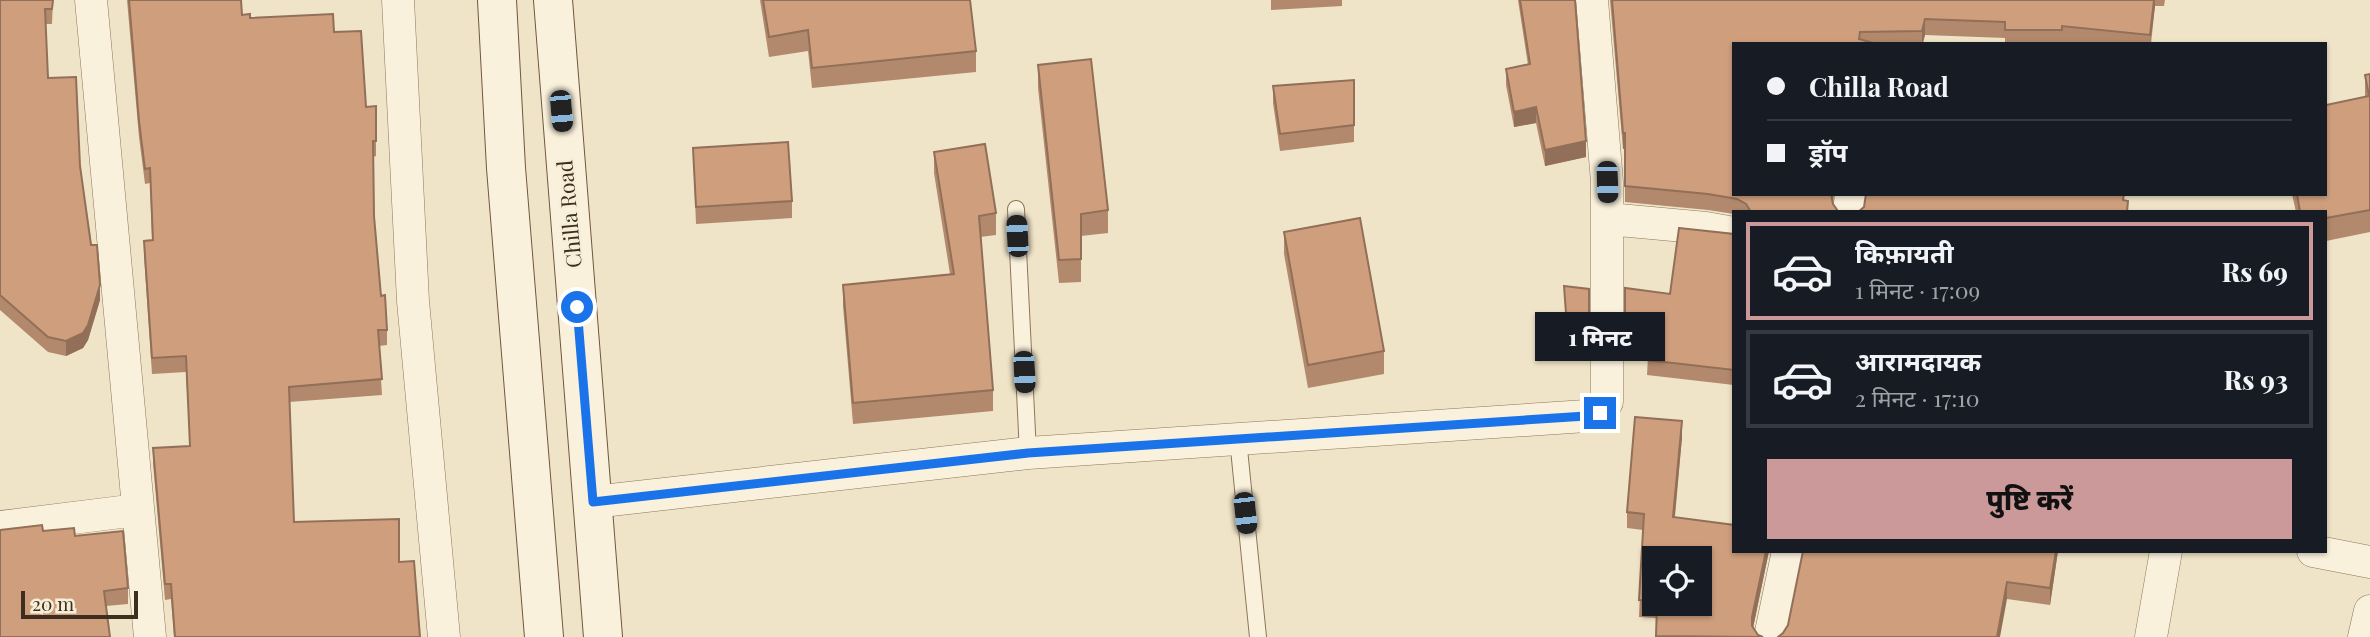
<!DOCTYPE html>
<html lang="hi">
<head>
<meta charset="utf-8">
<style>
  body { margin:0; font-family:"Playfair Display","Noto Sans Devanagari",serif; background:#242831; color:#f1f3f6; height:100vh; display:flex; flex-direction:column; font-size:26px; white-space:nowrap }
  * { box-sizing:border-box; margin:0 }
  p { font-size:23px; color:#9ea1a6 }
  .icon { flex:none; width:38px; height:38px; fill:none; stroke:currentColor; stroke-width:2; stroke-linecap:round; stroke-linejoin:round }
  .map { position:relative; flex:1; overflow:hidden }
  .panel { position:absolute; left:1732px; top:210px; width:595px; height:343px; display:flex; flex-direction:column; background:#171b24; border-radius:0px; box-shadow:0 2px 5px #0004 }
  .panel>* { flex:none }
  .top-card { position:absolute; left:1732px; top:42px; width:595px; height:154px; border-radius:0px; box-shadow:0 2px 5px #0004; display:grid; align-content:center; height:154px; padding:0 35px; background:#171b24 }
  .buttons { position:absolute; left:1642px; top:546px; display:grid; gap:14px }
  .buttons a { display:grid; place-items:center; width:70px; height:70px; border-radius:0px; background:#171b24; box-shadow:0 2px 5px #0004; font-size:35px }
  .scale { position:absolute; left:21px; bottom:18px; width:117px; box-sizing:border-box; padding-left:7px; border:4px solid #3d2e20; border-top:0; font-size:19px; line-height:24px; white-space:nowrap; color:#3d2e20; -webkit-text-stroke:5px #f7eed8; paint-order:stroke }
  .end { position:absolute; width:32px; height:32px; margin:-16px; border:9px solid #1a73e8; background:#fff; box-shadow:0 0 0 4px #fff }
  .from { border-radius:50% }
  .bubble { position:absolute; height:49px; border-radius:0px; background:#171b24; box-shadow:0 2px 5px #0004; font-size:23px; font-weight:800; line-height:49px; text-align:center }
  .car { position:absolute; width:21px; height:42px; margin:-21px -10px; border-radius:9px; box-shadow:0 0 5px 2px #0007; background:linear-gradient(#222 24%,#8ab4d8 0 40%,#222 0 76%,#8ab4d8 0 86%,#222 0) }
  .top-card b { display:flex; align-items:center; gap:24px; height:66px; font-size:26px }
  .top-card b+b { border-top:2px solid #363941 }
  .top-card i { width:18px; height:18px; background:#f1f3f6 }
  ul { padding:12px 0 0; list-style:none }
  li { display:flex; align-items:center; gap:21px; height:98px; margin:0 14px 10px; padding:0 21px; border:4px solid #363941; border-radius:0px }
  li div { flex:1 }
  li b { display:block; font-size:26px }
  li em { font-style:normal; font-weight:800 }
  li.active { border-color:#cc999b }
  li>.icon { width:63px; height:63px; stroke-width:1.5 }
  .action { display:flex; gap:14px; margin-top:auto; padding:14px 35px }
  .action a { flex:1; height:80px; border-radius:0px; background:#cc999b; color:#111; font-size:28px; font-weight:800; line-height:80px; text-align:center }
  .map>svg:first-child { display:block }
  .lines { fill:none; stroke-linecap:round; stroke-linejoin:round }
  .lane-casing { stroke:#8d765c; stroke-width:18 }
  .street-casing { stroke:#8d765c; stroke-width:33 }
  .secondary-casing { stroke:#6f573f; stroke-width:40 }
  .lane { stroke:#faf1dc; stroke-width:16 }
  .street { stroke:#faf1dc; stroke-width:32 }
  .secondary { stroke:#faf1dc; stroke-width:38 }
  .wall { fill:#b2896c; fill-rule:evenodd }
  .shaded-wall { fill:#916f58 }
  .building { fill:#cf9f7d; stroke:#916f58; stroke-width:2 }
  .route { stroke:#1a73e8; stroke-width:9 }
  .labels { text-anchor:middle; stroke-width:5; stroke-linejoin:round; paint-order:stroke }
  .street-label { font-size:21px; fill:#3d2e20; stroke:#f7eed8 }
</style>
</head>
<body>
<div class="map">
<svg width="2370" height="637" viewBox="0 0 2370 637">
  <rect width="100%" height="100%" fill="#f0e4c8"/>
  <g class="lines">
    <g class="lane-casing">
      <path id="lane" d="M1016,209L1028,453
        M1238,439L1258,637"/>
    </g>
    <g class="street-casing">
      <path id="street" d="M91,0L150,637
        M398,0L413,301L444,637
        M1849,212L1851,194
        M1608,219L1706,228L1734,233
        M593,502L1028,453L1586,416L1600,413L1607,402V182L1592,0
        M0,527L137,510
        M2313,551L2370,562
        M1770,637L1788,551
        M2151,637L2166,551
        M2364,637L2370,611"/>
    </g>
    <g class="secondary-casing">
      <path id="secondary" d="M497,0L506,168L544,637
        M553,0L603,637"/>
    </g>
    <use href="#lane" class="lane"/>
    <use href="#street" class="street"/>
    <use href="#secondary" class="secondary"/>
  </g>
  <path class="wall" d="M0,0H53L52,24H45L48,78L80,166L100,300L88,340L83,348L66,356L48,352L0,310Z
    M127,0H241L242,15L250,18L334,32L366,107L376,106V156L373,157L374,216L381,296L387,330V345L379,346L382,395L289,402L294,522L399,562L420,637H174L171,599L165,600L153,463V448L190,446L186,372L152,374L144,256V241L152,240L150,183L145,184L139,137Z
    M760,0H970L976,51V72L812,88L808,51L769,57Z
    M1271,0H1342V6L1271,10Z
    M1518,0H1575L1586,157L1545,166L1536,123L1514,127L1506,85V69L1528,65Z
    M1610,0H2165L2164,6H2155L2151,44H2077L2062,42V44H2005V38L1925,35L1923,44H1734L1834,194L1833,204L1838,211L1840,212H1734V214L1708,210L1625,202V148L1623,149Z
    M1038,65L1108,210V233L1081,236V282L1059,283L1038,88Z
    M2370,74V232L2326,241V212H2296L2292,194H2326L2365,97V75Z
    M1354,80V142L1280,151L1273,103V86Z
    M693,148L792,201V218L696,224Z
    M934,152L996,213V235L980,237L993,390V411L853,424L843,306V285L950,274L934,173Z
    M1284,232L1384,351V374L1308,388L1284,254Z
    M1734,234V385L1647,375L1649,337L1625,334V288L1670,294Z
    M1564,286L1589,289V334L1567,336Z
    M1682,437L1675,517L1769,551L1753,627L1758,635L1763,637H1656V618L1639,617L1643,530L1627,528V512ZM1654,558L1699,604H1654Z
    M75,536L128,588V604L106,606Z
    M1803,551H2058L2050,605L2007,599L1783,633L1788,625Z"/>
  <path class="shaded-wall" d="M2154,0H2155V6L2150,44Z
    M1925,19V35L1922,44V31Z
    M1536,107V123L1514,127V112Z
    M1623,133H1625V148L1623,149Z
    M1586,141V157L1545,166V150Z
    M100,285V300L88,340L83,348L66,356V341Z
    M1682,421V437L1673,533V517Z
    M1766,551H1769L1752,633V617Z
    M2056,551H2058L2050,605V588Z
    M2007,582V599L2000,637H1997Z"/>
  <path class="building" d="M0,0H53L52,9H45L48,78L76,77L80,166L91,245H97L100,285L88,325L83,333L66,341L48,337L0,295Z
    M129,0H241L242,15L250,14V18L333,14L334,32L361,31L366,107L376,106V141H373L374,216L381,296L385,295L387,330H378L382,379L289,387L294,522L399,519V562L414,561L420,637H175L171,584H165L153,448L190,446L186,356L152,358L144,241L153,240L150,168L145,169L139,121Z
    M763,0H970L976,51L812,68L808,30L769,37Z
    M1520,0H1575L1586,141L1545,150L1536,107L1514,112L1506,69L1530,64Z
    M1612,0H2154L2150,35L2062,26V30H2005V22L1925,19L1922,31L1860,32L1859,39L1877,44H1734V194H1831L1833,204L1838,211L1840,212H1751L1746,204L1737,199L1708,194L1625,186V133H1623Z
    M1091,59L1108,210L1081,214V259L1059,260L1038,65Z
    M2370,74V210L2326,218V212H2300L2297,194H2326V105L2369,96L2365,75Z
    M1354,80V125L1280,134L1273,86Z
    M788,142L792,201L696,207L693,148Z
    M985,144L996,213L979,216L993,390L853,403L843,285L954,274L934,152Z
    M1866,194H2124L2123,200L2128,201L2127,212H1858L1864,207Z
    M1360,218L1384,351L1308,365L1284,232Z
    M1679,228L1734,234V370L1647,360L1651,322L1625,318V288L1670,294Z
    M1564,286L1589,289V325L1567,327Z
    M1635,417L1682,421L1673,517L1734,525V551H1766L1752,617V626L1758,635L1763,637L1656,636L1657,604H1699V558H1654V601L1639,600L1644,514L1627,512Z
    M42,525L43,531L74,528L75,536L123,531L128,588L104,591L110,637H0V530Z
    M1803,551H2056L2050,588L2007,582L1997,637H1778L1783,633L1788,625Z"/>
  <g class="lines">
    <path class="route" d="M577,307L593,502L1028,453L1586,416L1600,413"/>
  </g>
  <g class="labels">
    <g class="street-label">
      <text transform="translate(570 214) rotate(-95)" y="7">Chilla Road</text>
    </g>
  </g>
</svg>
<div class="buttons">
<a><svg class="icon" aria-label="locate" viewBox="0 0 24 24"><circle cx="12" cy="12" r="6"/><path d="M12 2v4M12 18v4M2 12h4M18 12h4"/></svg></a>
</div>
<div class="scale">20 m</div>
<i class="end from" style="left:577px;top:307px"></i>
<i class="end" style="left:1600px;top:413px"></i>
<div class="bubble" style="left:1535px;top:312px;width:130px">1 मिनट</div>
<i class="car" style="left:561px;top:111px;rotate:175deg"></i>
<i class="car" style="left:1607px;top:182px;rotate:178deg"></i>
<i class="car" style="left:1017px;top:236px;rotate:357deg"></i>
<i class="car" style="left:1024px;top:372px;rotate:177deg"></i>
<i class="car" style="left:1245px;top:513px;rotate:174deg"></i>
<div class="top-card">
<b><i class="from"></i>Chilla Road</b>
<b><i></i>ड्रॉप</b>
</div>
<section class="panel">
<ul>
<li class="active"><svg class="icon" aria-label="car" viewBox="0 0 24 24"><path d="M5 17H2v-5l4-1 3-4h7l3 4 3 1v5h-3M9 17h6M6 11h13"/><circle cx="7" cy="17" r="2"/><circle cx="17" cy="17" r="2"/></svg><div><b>किफ़ायती</b><p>1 मिनट · 17:09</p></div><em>Rs 69</em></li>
<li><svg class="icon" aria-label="car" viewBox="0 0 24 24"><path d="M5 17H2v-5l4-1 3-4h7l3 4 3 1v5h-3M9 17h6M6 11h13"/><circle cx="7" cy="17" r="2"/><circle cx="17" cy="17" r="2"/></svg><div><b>आरामदायक</b><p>2 मिनट · 17:10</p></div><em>Rs 93</em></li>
</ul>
<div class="action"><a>पुष्टि करें</a></div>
</section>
</div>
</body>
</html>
